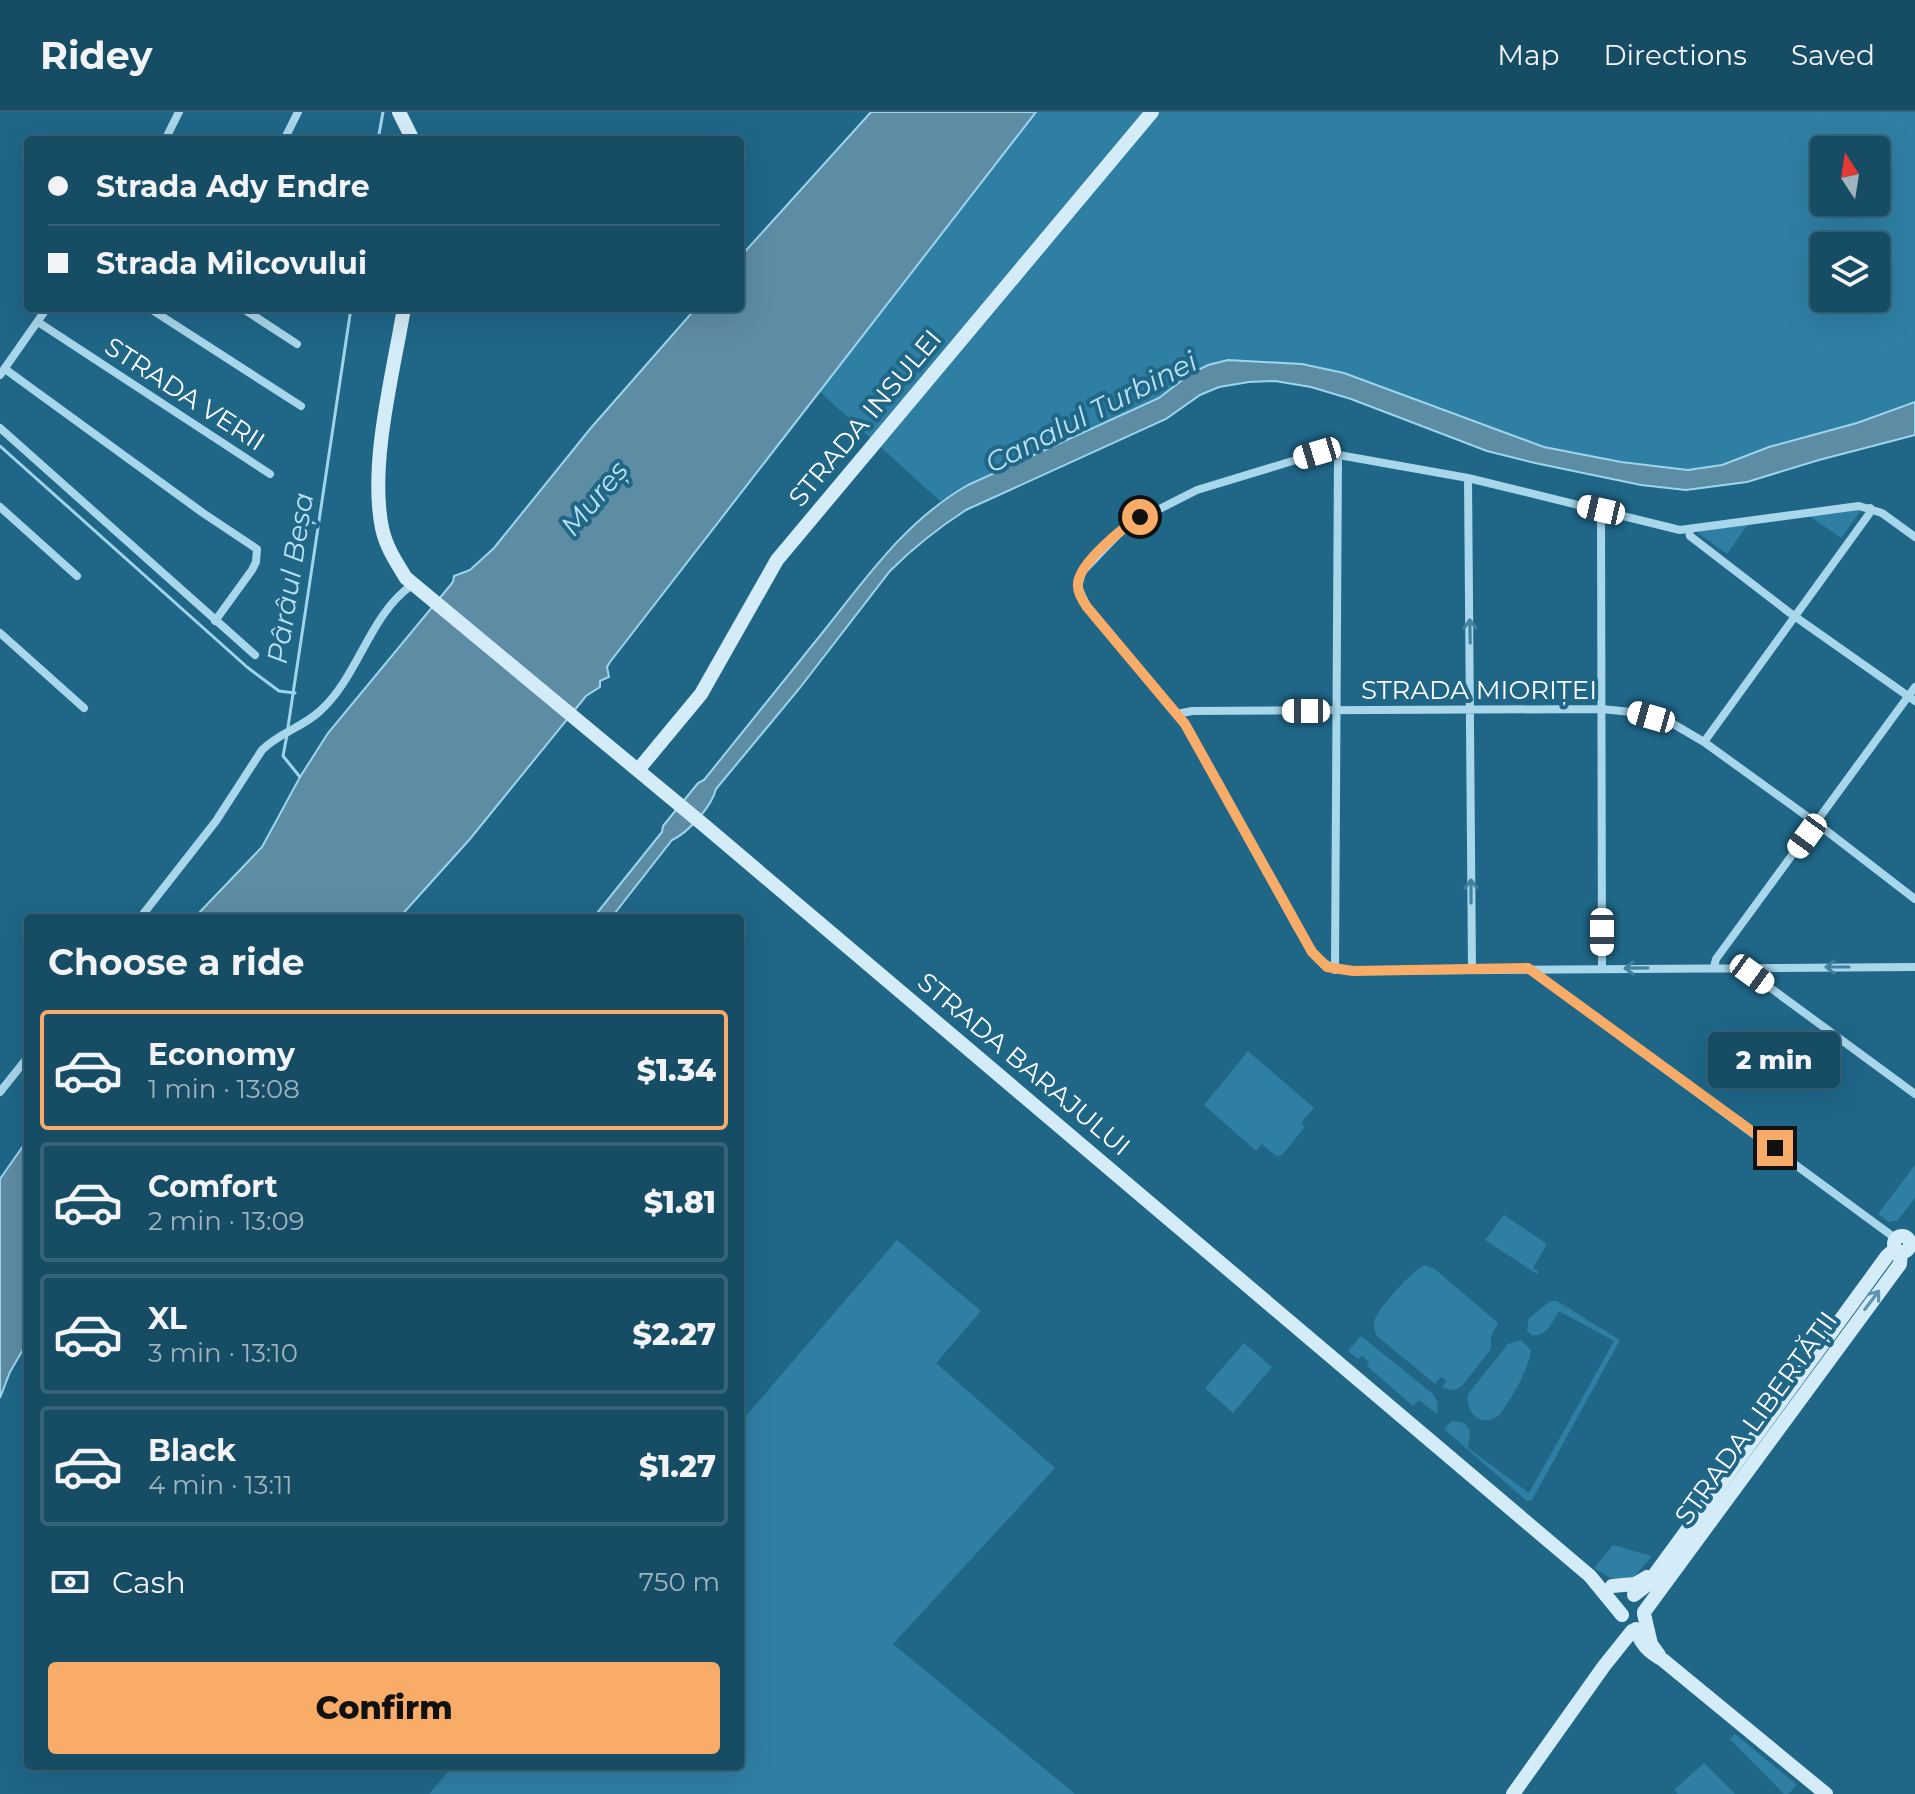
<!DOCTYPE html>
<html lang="en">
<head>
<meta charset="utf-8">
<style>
  body { margin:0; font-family:Montserrat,sans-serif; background:#24566e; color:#f1f3f6; height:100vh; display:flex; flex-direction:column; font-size:30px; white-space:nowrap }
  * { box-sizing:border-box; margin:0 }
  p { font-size:26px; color:#9eb4bf }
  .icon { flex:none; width:44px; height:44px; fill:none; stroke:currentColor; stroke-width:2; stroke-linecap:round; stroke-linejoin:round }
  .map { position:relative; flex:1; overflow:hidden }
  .side { position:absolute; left:24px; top:802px; width:720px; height:856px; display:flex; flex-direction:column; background:#174c65; border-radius:8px; box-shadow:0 8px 32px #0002,0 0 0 2px #366379 }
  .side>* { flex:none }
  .hud { position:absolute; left:24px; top:24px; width:720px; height:176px; border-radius:8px; box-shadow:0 8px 32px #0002,0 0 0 2px #366379; display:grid; align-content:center; height:176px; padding:0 24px; background:#174c65 }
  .needle { width:52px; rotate:348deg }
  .tools { position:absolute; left:1810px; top:24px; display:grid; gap:16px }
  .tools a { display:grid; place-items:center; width:80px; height:80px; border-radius:8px; background:#174c65; box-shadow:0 8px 32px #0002,0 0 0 2px #366379; font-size:40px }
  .end { position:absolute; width:36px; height:36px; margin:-18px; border:10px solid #f9ac68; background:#111; box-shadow:0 0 0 4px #111 }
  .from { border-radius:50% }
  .bubble { position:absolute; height:56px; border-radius:8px; background:#174c65; box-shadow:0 8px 32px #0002,0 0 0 2px #366379; font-size:26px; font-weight:800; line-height:56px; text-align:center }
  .car { position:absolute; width:24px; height:48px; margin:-24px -12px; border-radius:10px; box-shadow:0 0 6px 2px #0007; background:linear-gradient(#fff 24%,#345 0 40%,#fff 0 76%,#345 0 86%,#fff 0) }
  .hud b { display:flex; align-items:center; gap:28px; height:76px; font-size:30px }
  .hud b+b { border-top:2px solid #366379 }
  .hud i { width:20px; height:20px; background:#f1f3f6 }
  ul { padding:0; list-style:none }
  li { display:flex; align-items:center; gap:24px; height:120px; margin:0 16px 12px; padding:0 8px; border:4px solid #366379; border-radius:8px }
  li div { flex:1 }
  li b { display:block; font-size:30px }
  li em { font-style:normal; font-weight:800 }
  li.selected { border-color:#f9ac68 }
  li>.icon { width:72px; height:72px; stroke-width:1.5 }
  h2 { padding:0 24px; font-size:36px; line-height:96px }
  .pay { display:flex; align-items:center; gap:20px; height:88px; padding:0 24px; font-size:30px }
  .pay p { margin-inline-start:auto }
  .primary-button { display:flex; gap:16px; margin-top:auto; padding:16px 24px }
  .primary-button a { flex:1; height:92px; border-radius:8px; background:#f9ac68; color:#111; font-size:32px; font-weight:800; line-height:92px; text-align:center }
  header { display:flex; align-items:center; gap:48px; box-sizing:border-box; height:112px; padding:0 40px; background:#174c65; border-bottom:2px solid #366379 }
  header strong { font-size:38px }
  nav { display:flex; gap:44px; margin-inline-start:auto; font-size:28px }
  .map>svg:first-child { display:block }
  .green { fill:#2f7fa4; fill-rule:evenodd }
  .water { fill:#5d8da5; stroke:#9cd5ec; stroke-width:2 }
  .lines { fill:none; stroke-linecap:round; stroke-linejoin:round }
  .stream { stroke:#9cd5ec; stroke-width:3 }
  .street { stroke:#a8d6eb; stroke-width:8 }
  .secondary { stroke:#d4ecf8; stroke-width:14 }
  .oneway { stroke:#4182a0 }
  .oneway2 { stroke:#5e95af }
  .route { stroke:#f9ac68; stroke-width:10 }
  .labels { text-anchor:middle; stroke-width:8; stroke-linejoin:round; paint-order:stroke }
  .street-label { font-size:26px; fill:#fff; stroke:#1f6687 }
  .water-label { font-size:28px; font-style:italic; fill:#b8e1f3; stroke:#1f6687 }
</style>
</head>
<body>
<header>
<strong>Ridey</strong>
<nav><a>Map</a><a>Directions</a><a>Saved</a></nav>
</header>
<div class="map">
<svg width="1915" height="1682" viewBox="0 0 1915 1682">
  <rect width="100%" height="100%" fill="#1f6687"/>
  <path class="green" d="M1036,0H1915V290C1871,310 1825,318 1779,332C1749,341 1723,355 1691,358C1652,361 1583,344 1544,335L1302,252L1228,248L1208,253L1159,286L940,389L819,279ZM1824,38H1876V90H1824ZM1824,134H1876V186H1824Z
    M1852,396L1861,398L1841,426L1805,401Z
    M1749,411L1727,442L1698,421L1699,419Z
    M1248,939L1314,996L1301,1011L1305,1015L1282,1043L1276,1044L1262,1032L1256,1039L1204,993Z
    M1915,1053V1086L1898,1108L1889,1110L1878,1102Z
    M1504,1103L1547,1132L1533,1156L1539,1160L1537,1162L1485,1128Z
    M897,1128L981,1199L936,1251L1055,1356L893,1532L1075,1682H429L453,1654H740V1311Z
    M1425,1153L1436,1158L1498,1211L1491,1224V1237L1463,1273L1455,1278L1442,1276L1446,1269L1441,1265L1435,1272L1377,1224C1374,1217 1372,1212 1376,1205C1382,1192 1413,1158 1425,1153Z
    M1550,1189H1557L1620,1228L1532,1388L1527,1389L1444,1317L1452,1309L1465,1311L1470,1320L1468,1336L1529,1381L1614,1229L1559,1199C1552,1210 1547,1226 1531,1223L1527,1218L1529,1206Z
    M1361,1224L1433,1282L1438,1291L1437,1302L1419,1288L1413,1294L1367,1254L1369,1250L1362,1244L1358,1247L1348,1239Z
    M1521,1228L1531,1238C1532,1250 1506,1300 1495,1306C1478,1315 1465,1297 1468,1282L1508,1232Z
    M1244,1231L1272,1255L1233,1301L1205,1276Z
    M1613,1433L1652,1444L1632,1467L1611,1466L1594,1456Z
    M1735,1622L1797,1673L1788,1682H1784L1730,1627Z
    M1704,1651L1735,1682H1678L1674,1678Z"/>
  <path class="water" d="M871,0H1036L610,550L607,555L609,565L600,569V575L586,584L470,727L399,806H194L262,735L300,665L328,621L453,470L454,464L470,458L494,436L590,317L696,196H740V145Z
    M1228,248L1302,252L1344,261L1544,335L1621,350L1688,358L1722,353L1769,335L1857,311L1915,290V323L1819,348L1747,370L1686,378L1641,373L1535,351L1487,339L1351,287L1311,275L1275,269L1249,270L1219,275L1200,283L1166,307L966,398C938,416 913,436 890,459L799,577L716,677C712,694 688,721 672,728L611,806H593L662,720L663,714L698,671L704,668C745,617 786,566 827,515C869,462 908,407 968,373L1159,286L1190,262L1208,253Z
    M28,1027V1229L10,1260L0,1286V1067Z"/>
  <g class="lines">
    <path class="stream" d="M378,28L383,0
      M0,334L247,555L279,579L295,581
      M288,615L351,196
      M287,623L283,644L300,665"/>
    <path class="street" d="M165,28L179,0
      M284,28L298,0
      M149,196L301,294
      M242,196L297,232
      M38,210L270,362
      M5,257L203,401L257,437L256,450L252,458L215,509
      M0,263L47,196
      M0,316L255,543
      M1468,366L1472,857
      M0,395L77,464
      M1601,398L1602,857
      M1689,418L1690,424L1790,501L1915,589
      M1915,425L1882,401L1859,394L1680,418L1468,366L1322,340L1197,378L1126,414L1082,460L1078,475L1087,495L1185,612L1298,817C1314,843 1320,857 1353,859L1915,855
      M0,521L84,596
      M1177,602L1192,599L1601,597L1632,600L1670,610L1704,630L1819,713L1915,787
      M1704,630L1869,402L1870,396
      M140,806L216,709L262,638C279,621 303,615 320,599C359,564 369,503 412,473
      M1714,855L1716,847L1915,575
      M1742,855L1915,982
      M1529,857L1895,1126
      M1335,858L1338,342
      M0,980L28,945"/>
    <path class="secondary" d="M399,0L413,28
      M404,196C393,262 369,352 382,416C386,435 396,450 406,466L705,714L1590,1464L1622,1503
      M638,658L701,582L777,448L1152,0
      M1894 1132a8 8 0 1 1 16 0a8 8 0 1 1-16 0Z
      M1612,1474L1635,1472L1647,1465
      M1634,1483L1647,1473L1887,1144L1895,1137
      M1644,1500L1900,1152L1901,1140
      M1644,1502L1651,1532L1659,1543
      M1636,1517C1641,1533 1649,1540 1663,1548L1826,1682
      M1513,1682L1604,1554L1632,1519"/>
  </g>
  <defs><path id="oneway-shaft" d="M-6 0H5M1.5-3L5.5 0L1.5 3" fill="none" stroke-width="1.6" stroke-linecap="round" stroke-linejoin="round" transform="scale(2)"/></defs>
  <g class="oneway">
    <use href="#oneway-shaft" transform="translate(1470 519) rotate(-91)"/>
    <use href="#oneway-shaft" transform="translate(1471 779) rotate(-90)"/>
    <use href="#oneway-shaft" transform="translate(1837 855) rotate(-180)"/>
    <use href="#oneway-shaft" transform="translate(1636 856) rotate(179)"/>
  </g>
  <use class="oneway2" href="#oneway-shaft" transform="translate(1872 1188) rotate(-53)"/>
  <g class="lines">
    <path class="route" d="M1140,405C1123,416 1080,450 1078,471C1077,479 1082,488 1087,495L1185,612L1312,840L1327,855L1353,859L1528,856L1775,1036"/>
  </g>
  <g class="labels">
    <g class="street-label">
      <text transform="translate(185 282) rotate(33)" y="9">STRADA VERII</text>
      <text transform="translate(865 306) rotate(-50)" y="9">STRADA INSULEI</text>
      <text x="1479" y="587">STRADA MIORIȚEI</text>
      <text transform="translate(1024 952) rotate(40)" y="9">STRADA BARAJULUI</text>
      <text transform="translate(1756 1306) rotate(-54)" y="9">STRADA LIBERTĂȚII</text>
    </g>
    <g class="water-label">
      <text transform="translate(1091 300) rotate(-27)" y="10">Canalul Turbinei</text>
      <text transform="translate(594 386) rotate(-50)" y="10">Mureș</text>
      <text transform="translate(290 466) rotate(-81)" y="10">Pârâul Beșa</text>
    </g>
  </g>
</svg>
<div class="tools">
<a><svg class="needle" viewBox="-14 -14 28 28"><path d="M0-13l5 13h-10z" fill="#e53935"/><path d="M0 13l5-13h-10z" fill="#9eb4bf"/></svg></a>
<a><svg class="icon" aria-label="layers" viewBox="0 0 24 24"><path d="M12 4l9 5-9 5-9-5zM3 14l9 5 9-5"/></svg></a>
</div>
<i class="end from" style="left:1140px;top:405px"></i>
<i class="end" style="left:1775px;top:1036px"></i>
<div class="bubble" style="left:1708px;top:920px;width:132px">2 min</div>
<i class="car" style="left:1317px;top:341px;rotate:253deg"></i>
<i class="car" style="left:1601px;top:398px;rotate:283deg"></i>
<i class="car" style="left:1306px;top:599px;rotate:270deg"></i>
<i class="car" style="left:1651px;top:605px;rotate:286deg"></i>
<i class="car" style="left:1807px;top:724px;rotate:216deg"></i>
<i class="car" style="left:1602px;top:820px;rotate:180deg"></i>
<i class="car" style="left:1752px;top:862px;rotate:126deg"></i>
<div class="hud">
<b><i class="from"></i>Strada Ady Endre</b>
<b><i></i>Strada Milcovului</b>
</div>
<section class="side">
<h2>Choose a ride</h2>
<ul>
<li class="selected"><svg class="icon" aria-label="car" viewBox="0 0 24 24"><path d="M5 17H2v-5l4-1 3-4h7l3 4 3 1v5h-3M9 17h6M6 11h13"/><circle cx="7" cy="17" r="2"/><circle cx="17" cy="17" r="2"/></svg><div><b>Economy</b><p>1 min · 13:08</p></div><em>$1.34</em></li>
<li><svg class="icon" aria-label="car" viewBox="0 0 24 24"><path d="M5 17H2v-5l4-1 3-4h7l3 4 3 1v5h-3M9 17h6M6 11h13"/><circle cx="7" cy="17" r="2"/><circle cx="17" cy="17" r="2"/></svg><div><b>Comfort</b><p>2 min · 13:09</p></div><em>$1.81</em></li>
<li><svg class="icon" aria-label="car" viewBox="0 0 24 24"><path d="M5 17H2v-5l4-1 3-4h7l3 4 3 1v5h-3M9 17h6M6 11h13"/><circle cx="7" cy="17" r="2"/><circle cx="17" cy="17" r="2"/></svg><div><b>XL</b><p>3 min · 13:10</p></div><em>$2.27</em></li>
<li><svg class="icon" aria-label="car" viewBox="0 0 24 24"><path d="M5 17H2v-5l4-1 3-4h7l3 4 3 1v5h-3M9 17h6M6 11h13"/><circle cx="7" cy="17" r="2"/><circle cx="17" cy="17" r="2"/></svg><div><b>Black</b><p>4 min · 13:11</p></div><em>$1.27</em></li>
</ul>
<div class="pay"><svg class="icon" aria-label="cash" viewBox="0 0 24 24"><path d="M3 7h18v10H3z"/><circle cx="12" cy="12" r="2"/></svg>Cash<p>750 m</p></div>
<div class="primary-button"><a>Confirm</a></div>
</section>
</div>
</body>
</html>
